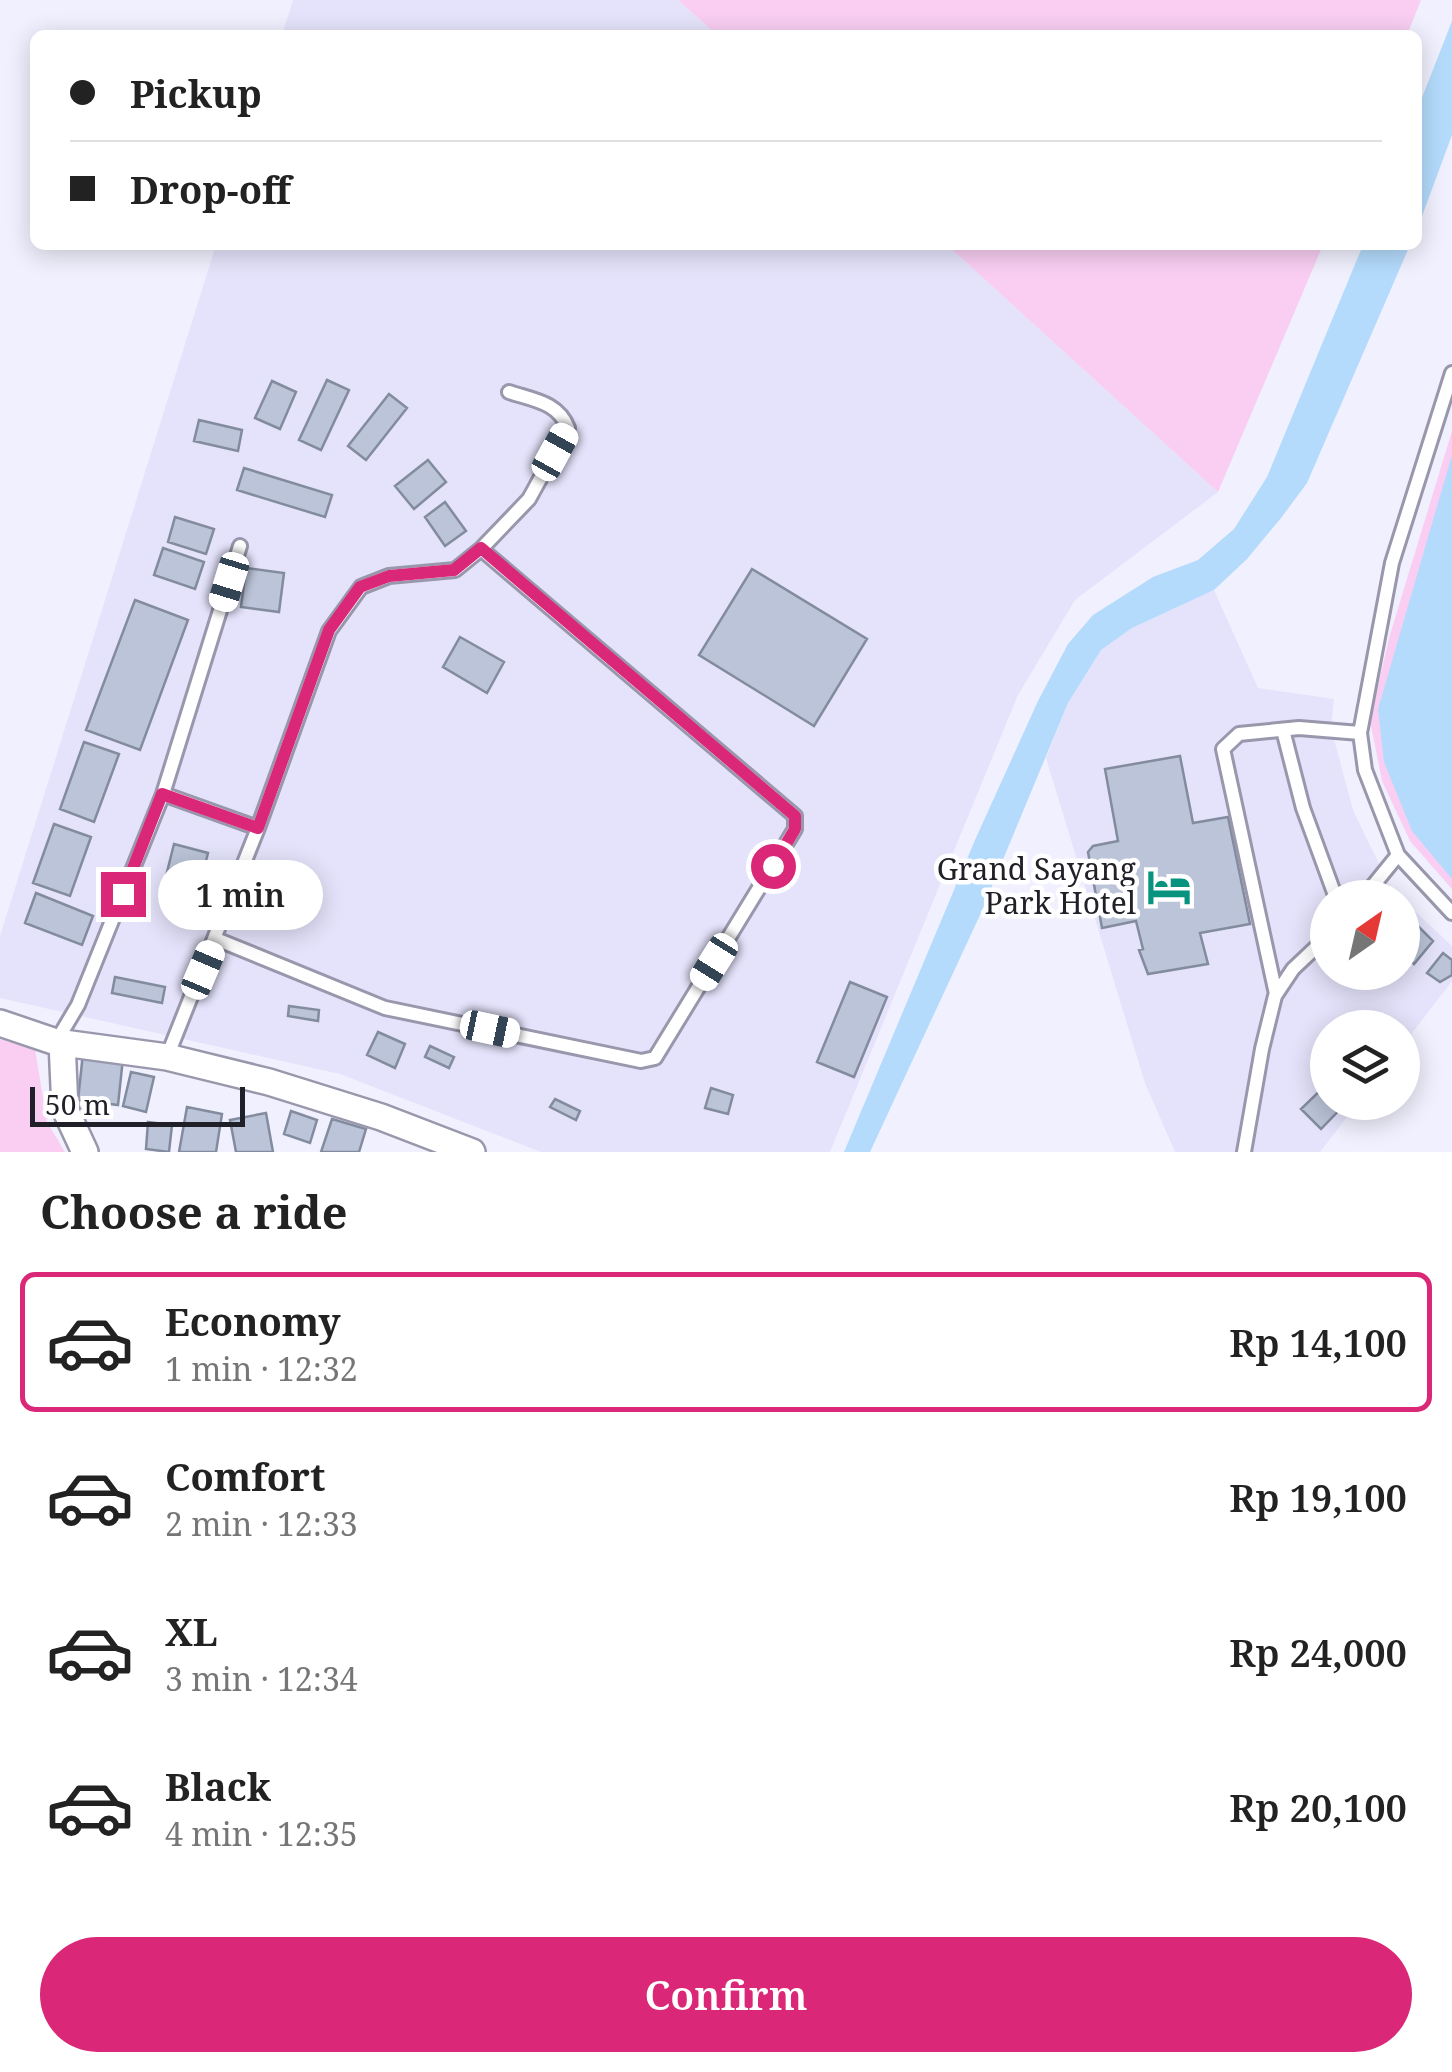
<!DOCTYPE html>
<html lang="en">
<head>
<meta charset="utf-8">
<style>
  body { margin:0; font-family:"Noto Serif",serif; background:#f6f6f6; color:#222; height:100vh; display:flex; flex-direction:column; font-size:38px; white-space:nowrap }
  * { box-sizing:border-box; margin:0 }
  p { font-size:32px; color:#767676 }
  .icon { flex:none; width:55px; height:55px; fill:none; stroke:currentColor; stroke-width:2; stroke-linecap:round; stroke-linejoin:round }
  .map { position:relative; height:1152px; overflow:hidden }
  .side { display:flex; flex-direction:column; background:#fff; flex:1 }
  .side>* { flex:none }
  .top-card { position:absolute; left:30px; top:30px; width:1392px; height:220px; border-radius:15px; box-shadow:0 5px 25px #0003; display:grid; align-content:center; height:220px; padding:0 40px; background:#fff }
  .needle { width:65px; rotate:34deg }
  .controls { position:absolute; left:1310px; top:880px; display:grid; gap:20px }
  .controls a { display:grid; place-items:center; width:110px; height:110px; border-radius:50%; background:#fff; box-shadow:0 5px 25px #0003; font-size:50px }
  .scale { position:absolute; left:30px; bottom:25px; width:215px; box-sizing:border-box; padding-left:10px; border:5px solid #202028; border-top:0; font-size:28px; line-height:35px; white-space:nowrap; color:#202028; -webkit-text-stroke:8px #fff; paint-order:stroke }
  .end { position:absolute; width:45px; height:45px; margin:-22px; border:12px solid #db2777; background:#fff; box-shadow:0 0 0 5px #fff }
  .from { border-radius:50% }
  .bubble { position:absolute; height:70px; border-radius:35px; background:#fff; box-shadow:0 5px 25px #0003; font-size:32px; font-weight:600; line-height:70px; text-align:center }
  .car { position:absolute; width:30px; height:60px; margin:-30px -15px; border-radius:12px; box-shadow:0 0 8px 2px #0007; background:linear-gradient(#fff 24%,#345 0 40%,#fff 0 76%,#345 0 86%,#fff 0) }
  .top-card b { display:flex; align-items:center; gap:35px; height:95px; font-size:38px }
  .top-card b+b { border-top:2px solid #e0e0e0 }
  .top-card i { width:25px; height:25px; background:#222 }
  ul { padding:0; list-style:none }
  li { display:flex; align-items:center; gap:30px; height:140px; margin:0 20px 15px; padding:0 20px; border:5px solid transparent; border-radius:15px }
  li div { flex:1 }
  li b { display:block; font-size:38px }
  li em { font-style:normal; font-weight:600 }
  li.current { border-color:#db2777 }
  li>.icon { width:90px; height:90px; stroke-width:1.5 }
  h2 { padding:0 40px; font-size:45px; line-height:120px }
  .action { display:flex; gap:20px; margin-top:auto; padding:20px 40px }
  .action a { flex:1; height:115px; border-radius:60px; background:#db2777; color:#fff; font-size:40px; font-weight:600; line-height:115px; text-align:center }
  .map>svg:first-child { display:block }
  .built { fill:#e4e3fb }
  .green { fill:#f9cef2 }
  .water { fill:#b4dbfc }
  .building { fill:#bbc4d8; stroke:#838c9f; stroke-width:2.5 }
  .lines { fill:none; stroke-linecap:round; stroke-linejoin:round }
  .lane-casing { stroke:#9897ac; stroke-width:18 }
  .street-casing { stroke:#9897ac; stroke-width:30 }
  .lane { stroke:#fff; stroke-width:12 }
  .street { stroke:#fff; stroke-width:25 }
  .route { stroke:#db2777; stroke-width:12 }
  .labels { text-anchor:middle; stroke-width:9; stroke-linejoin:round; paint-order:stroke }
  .poi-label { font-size:30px; fill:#202028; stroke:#fff; text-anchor:end }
</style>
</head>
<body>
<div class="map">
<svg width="1452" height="1152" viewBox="0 0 1452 1152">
  <rect width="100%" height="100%" fill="#f1f0fe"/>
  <path class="built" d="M293,0H678L717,35H282Z
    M216,245H947L1218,492L1075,600L1018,695L830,1152H541L340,1074L0,998V936Z
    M1214,590L1258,688L1334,699L1331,728L1353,810L1391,889L1400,897L1328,898V972H1402L1403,900L1452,946V981L1403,1045L1402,1028H1328V1102L1358,1103L1320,1152H1175L1145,1083L1046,758L1068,703L1101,650L1132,628Z"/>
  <path class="green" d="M678,0H1421L1407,35H717Z
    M947,245H1323L1218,492Z
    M1452,431V889L1410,841L1382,781L1370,721L1389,638Z
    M0,1039L35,1049L47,1122L65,1152H0Z"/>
  <path class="water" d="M1452,21V135L1418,227V108Z
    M1363,245H1410L1307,483L1281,518L1247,559L1214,590L1132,628L1101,650L1068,703L980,915L870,1152H844L975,840L1038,701L1068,644L1093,615L1153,577L1198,560L1234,529L1267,477Z
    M1452,455V879L1412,831L1384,762L1378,709Z"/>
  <path class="building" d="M327,380L349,390L321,450L299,440Z
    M272,381L296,392L280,429L255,418Z
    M389,394L407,408L366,460L348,446Z
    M199,420L242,430L238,451L194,441Z
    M428,460L446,482L414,509L395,486Z
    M244,468L332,495L325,517L237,490Z
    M445,502L466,531L445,546L425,517Z
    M175,517L214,529L206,554L168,542Z
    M163,548L204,562L195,589L154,575Z
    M246,568L284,573L279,612L241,607Z
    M752,569L867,639L814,726L699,655Z
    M135,600L188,620L140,750L86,730Z
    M460,637L504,662L487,693L443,667Z
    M84,742L119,754L94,822L60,809Z
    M1180,756L1193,823L1228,817L1250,924L1200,933L1208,964L1148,974L1139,950L1143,949L1136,921L1102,928L1088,852L1093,846L1118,841L1105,769Z
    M54,824L91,837L70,896L33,883Z
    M174,844L208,853L197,897L163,888Z
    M36,893L93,916L82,945L25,923Z
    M1411,919L1433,941L1414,964L1402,951V927Z
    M1443,953L1452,960V975L1440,982L1427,973Z
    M115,977L165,987L162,1003L112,993Z
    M850,982L887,997L854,1077L817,1062Z
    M289,1006L319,1010L318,1021L288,1016Z
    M378,1032L405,1044L395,1068L367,1055Z
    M430,1046L454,1057L449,1068L425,1057Z
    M83,1053L123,1058L118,1105L78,1100Z
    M131,1072L154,1077L146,1112L123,1106Z
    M1328,1083V1102H1347L1321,1129L1301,1109Z
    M711,1088L733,1095L728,1114L705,1108Z
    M555,1099L580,1111L576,1120L550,1107Z
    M187,1107L222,1114L216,1152H179Z
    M291,1111L317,1120L310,1143L284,1134Z
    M266,1113L273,1152H236L230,1120Z
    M332,1119L366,1129L359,1152H321Z
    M148,1122L172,1125L169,1152L146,1149Z"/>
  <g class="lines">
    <g class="lane-casing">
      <path id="lane" d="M1452,373L1392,563L1360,733L1365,770L1398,855L1452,913
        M1283,730L1303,808L1336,898
        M163,794L258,828L329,631L361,587L389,576L455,570L481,549L529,499L568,428C558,402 533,400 509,392
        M1363,898L1398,855
        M216,939L385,1008L641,1061L655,1058L795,829V816L481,549
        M1276,994L1223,749L1239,734L1299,728L1360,733
        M56,1042L78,1005L163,794L240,546
        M167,1057L258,828
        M1244,1152L1262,1049L1275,996L1293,969L1328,936"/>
    </g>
    <g class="street-casing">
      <path id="street" d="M0,1023L56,1042L167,1057L269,1082L381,1117L472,1152
        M62,1042L65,1109L85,1152"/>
    </g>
    <use href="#lane" class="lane"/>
    <use href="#street" class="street"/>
  </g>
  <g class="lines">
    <path class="route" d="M123,894L162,794L258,828L329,630L360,587L389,576L454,570L481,548L795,816V829L773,866"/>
  </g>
  <defs>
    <g id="hotel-bare" transform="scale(3.45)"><path d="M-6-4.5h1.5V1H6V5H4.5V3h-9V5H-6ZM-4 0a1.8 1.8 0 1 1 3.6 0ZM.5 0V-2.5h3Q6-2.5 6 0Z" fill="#08937f" stroke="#fff" stroke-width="2.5" paint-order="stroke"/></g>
  </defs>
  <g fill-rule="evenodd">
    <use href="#hotel-bare" x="1169" y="887"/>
  </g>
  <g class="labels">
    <g class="poi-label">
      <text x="1136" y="880">Grand Sayang<tspan x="1136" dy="34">Park Hotel</tspan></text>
    </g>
  </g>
</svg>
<div class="controls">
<a><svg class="needle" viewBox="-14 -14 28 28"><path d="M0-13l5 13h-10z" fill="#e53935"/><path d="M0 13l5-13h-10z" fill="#767676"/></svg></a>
<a><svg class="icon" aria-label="layers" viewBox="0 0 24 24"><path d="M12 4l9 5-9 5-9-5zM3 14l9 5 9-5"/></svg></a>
</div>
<div class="scale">50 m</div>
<i class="end from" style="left:773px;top:866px"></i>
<i class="end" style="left:123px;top:894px"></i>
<div class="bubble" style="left:158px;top:860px;width:165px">1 min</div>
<i class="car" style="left:555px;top:452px;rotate:29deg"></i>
<i class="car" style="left:229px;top:582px;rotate:197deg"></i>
<i class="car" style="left:714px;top:962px;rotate:212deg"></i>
<i class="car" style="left:203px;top:970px;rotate:23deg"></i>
<i class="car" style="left:490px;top:1029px;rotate:102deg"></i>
<div class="top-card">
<b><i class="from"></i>Pickup</b>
<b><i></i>Drop-off</b>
</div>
</div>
<section class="side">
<h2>Choose a ride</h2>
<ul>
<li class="current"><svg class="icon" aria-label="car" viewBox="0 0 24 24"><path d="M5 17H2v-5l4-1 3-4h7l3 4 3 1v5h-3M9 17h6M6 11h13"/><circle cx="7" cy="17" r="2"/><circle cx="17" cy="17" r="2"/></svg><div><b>Economy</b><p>1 min · 12:32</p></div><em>Rp 14,100</em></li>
<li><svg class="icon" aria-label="car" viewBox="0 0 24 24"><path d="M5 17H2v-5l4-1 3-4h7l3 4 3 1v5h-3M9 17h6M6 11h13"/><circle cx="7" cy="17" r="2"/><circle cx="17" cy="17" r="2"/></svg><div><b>Comfort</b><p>2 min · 12:33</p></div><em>Rp 19,100</em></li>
<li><svg class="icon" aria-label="car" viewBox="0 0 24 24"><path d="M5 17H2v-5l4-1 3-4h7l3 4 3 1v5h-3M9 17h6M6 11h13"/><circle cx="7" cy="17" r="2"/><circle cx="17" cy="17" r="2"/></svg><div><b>XL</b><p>3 min · 12:34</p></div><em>Rp 24,000</em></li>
<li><svg class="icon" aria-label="car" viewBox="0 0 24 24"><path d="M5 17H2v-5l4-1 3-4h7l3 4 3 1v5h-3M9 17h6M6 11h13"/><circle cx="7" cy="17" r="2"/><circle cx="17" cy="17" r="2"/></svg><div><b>Black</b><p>4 min · 12:35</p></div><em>Rp 20,100</em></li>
</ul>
<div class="action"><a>Confirm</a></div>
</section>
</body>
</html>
